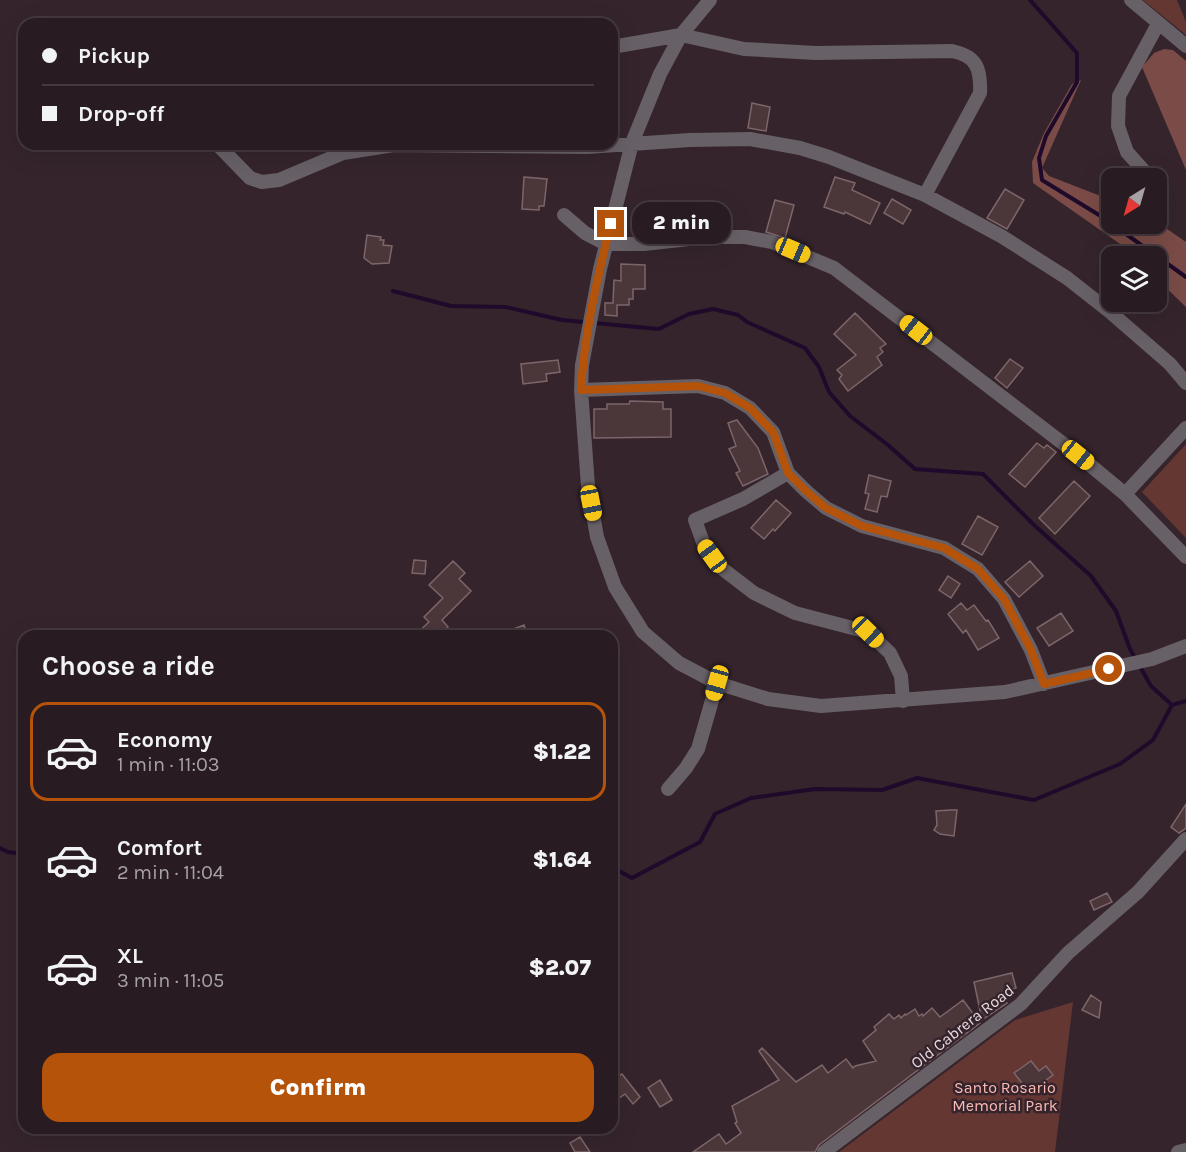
<!DOCTYPE html>
<html lang="en">
<head>
<meta charset="utf-8">
<style>
  body { margin:0; font-family:Karla,sans-serif; background:#34282e; color:#f1f3f6; height:100vh; display:flex; flex-direction:column; font-size:22px; white-space:nowrap }
  * { box-sizing:border-box; margin:0 }
  p { font-size:20px; color:#a5a1a5 }
  .icon { flex:none; width:33px; height:33px; fill:none; stroke:currentColor; stroke-width:2; stroke-linecap:round; stroke-linejoin:round }
  .map { position:relative; flex:1; overflow:hidden }
  .side { position:absolute; left:18px; top:630px; width:600px; height:504px; display:flex; flex-direction:column; background:#281b21; border-radius:18px; box-shadow:0 6px 24px #0002,0 0 0 2px #44393f }
  .side>* { flex:none }
  .guide { position:absolute; left:18px; top:18px; width:600px; height:132px; border-radius:18px; box-shadow:0 6px 24px #0002,0 0 0 2px #44393f; display:grid; align-content:center; height:132px; padding:0 24px; background:#281b21 }
  .needle { width:39px; rotate:217deg }
  .controls { position:absolute; left:1101px; top:168px; display:grid; gap:12px }
  .controls a { display:grid; place-items:center; width:66px; height:66px; border-radius:12px; background:#281b21; box-shadow:0 6px 24px #0002,0 0 0 2px #44393f; font-size:30px }
  .end { position:absolute; width:27px; height:27px; margin:-14px; border:8px solid #b45309; background:#fff; box-shadow:0 0 0 3px #fff }
  .from { border-radius:50% }
  .bubble { position:absolute; height:42px; border-radius:18px; background:#281b21; box-shadow:0 6px 24px #0002,0 0 0 2px #44393f; font-size:20px; font-weight:800; line-height:42px; text-align:center }
  .car { position:absolute; width:18px; height:36px; margin:-18px -9px; border-radius:8px; box-shadow:0 0 4px 2px #0007; background:linear-gradient(#f5c518 24%,#345 0 40%,#f5c518 0 76%,#345 0 86%,#f5c518 0) }
  .guide b { display:flex; align-items:center; gap:21px; height:57px; font-size:22px }
  .guide b+b { border-top:2px solid #44393f }
  .guide i { width:15px; height:15px; background:#f1f3f6 }
  ul { padding:0; list-style:none }
  li { display:flex; align-items:center; gap:18px; height:99px; margin:0 12px 9px; padding:0 12px; border:3px solid transparent; border-radius:18px }
  li div { flex:1 }
  li b { display:block; font-size:22px }
  li em { font-style:normal; font-weight:800 }
  li.current { border-color:#b45309 }
  li>.icon { width:54px; height:54px; stroke-width:1.5 }
  h2 { padding:0 24px; font-size:27px; line-height:72px }
  .cta { display:flex; gap:12px; margin-top:auto; padding:12px 24px }
  .cta a { flex:1; height:69px; border-radius:18px; background:#b45309; color:#fff; font-size:24px; font-weight:800; line-height:69px; text-align:center }
  .map>svg:first-child { display:block }
  .green { fill:#643733 }
  .forest { fill:#7b4c47 }
  .lines { fill:none; stroke-linecap:round; stroke-linejoin:round }
  .stream { stroke:#1e0a2a; stroke-width:4 }
  .building { fill:#4b363a; stroke:#7d666a; stroke-width:1.5 }
  .minor { stroke:#686067; stroke-width:14 }
  .route { stroke:#b45309; stroke-width:8 }
  .labels { text-anchor:middle; stroke-width:5; stroke-linejoin:round; paint-order:stroke }
  .street-label { font-size:16px; fill:#e6dadf; stroke:#35242c }
  .park-label { font-size:16px; fill:#fbbab3; stroke:#35242c }
</style>
</head>
<body>
<div class="map">
<svg width="1186" height="1152" viewBox="0 0 1186 1152">
  <rect width="100%" height="100%" fill="#35242c"/>
  <path class="green" d="M1143,0H1177L1186,22V35Z
    M1186,444V538L1142,492Z
    M1073,1002L1055,1152H839L1015,1020Z"/>
  <path class="forest" d="M1164,49L1173,50L1186,61V170L1142,67L1154,53Z
    M1081,80L1042,168L1049,176L1111,200L1112,224H1156L1157,222L1186,242V307L1157,279L1156,256H1134L1123,246L1033,183L1032,162L1044,133L1072,84Z"/>
  <g class="lines">
    <path class="stream" d="M1030,0L1077,53V82L1046,136L1039,158L1042,180L1112,223
      M1112,224L1186,277
      M393,291L451,306L506,307L562,320L659,329L689,314L713,309L738,315L747,322L805,348L819,367L829,392L850,416L888,445L915,469L983,474L1034,525L1091,576L1116,611L1130,649L1151,686L1172,705
      M0,848L8,852L24,854
      M612,867L632,878L700,842L715,814L751,798L815,789L882,790L917,778L1034,800L1120,764L1153,740L1172,705L1186,701"/>
  </g>
  <path class="building" d="M752,103L770,107L766,131L748,128Z
    M524,177L547,179L544,206H539V210L522,209Z
    M835,177L855,183L852,190L880,203L870,224L845,212L844,214L824,207Z
    M1005,189L1024,200L1007,229L987,218Z
    M892,199L911,210L903,224L884,213Z
    M775,200L794,205L785,238L766,232Z
    M367,235L381,237L380,240H384L383,245L392,246L389,263L372,264L364,258Z
    M621,264L645,265V289H633V299H629V305H617V316L605,315V303H613L614,280L621,281Z
    M855,313L886,344L880,348L883,352L877,357L882,365L848,391L839,379L842,375L837,370L856,355L834,334Z
    M1010,359L1023,368L1007,388L995,378Z
    M558,360L560,372L546,374L547,381L523,384L521,364Z
    M630,401L663,402V409H671V437L594,438V409H607V404H629Z
    M737,420L758,448L768,474L743,486L736,473L740,471L729,449L736,446L728,423Z
    M1037,443L1044,448L1047,445L1056,452L1025,487L1009,474Z
    M869,475L891,481L887,497L881,496L877,512L865,509L869,494L865,493Z
    M1074,481L1090,496L1055,534L1039,518Z
    M776,500L791,513L775,531L773,529L764,539L751,528Z
    M978,516L998,527L982,555L962,544Z
    M414,560L426,561L425,574L412,573Z
    M453,561L465,573L459,579L471,591L442,620L448,627L439,636H414L429,622L424,617L443,598L429,585Z
    M1030,561L1043,576L1019,597L1005,582Z
    M948,576L960,584L951,598L939,590Z
    M961,603L967,610L974,605L986,621L988,620L999,638L978,650L966,630L963,633L948,614Z
    M1061,613L1073,631L1049,646L1037,628Z
    M524,625L528,636H497V635Z
    M1186,804V828L1179,833L1171,827Z
    M951,810H957L954,836L940,834L934,830L937,825L936,811Z
    M1107,893L1112,902L1094,910L1090,901Z
    M1012,973L1016,988L999,993L1007,1003L982,1020L974,982Z
    M1091,995L1101,1002L1099,1018L1082,1010Z
    M963,1000L980,1023L819,1145L815,1152H693L719,1134L726,1144L741,1133L735,1123L737,1122L732,1106L779,1080L759,1051L762,1048L796,1082L822,1065L828,1073L846,1059L853,1068L855,1066L876,1061L863,1041L876,1030L874,1027L889,1014L894,1019L899,1015L901,1018L905,1014L906,1015L915,1009L919,1016L922,1014L923,1016L932,1008L940,1017Z
    M1031,1061L1039,1071L1046,1066L1053,1075L1029,1092L1014,1073Z
    M622,1074L640,1097L633,1104L625,1094L612,1103V1086L619,1084L615,1079Z
    M660,1080L672,1100L660,1107L648,1088Z
    M580,1137L590,1152H575L570,1143Z"/>
  <g class="lines">
    <path class="minor" d="M710,0L681,35L660,74L632,143L600,269L582,365L581,390L588,486L597,537L615,587L643,632L679,663L717,683L768,699L821,706L1005,692L1152,659L1186,646
      M1131,0L1186,46
      M612,47L681,35L744,49L816,53L952,51C977,56 981,69 980,93L925,195
      M217,144L250,178L262,182L279,180L343,153L394,145L587,147L690,140L750,139L800,148L829,157L925,195L1001,236L1067,278L1109,311L1170,364L1186,383
      M1144,171L1127,152L1118,126L1119,96L1158,24
      M564,215L585,233L606,244H644L707,237H745L772,242L834,268L1078,455L1125,494L1186,557
      M581,390L698,386L725,393L750,408L773,432L788,473L806,491L826,508L862,526L944,548L978,569L1004,599L1031,650L1044,684
      M788,473L743,499L695,520L704,545L720,567L754,593L795,613L868,632L890,653L901,676L903,701
      M1125,494L1186,428
      M668,789L686,768L698,749L717,683
      M824,1152L1021,1004L1068,953L1138,892L1186,839
      M1178,1152L1186,1150"/>
  </g>
  <g class="lines">
    <path class="route" d="M611,224C597,278 584,335 581,390L698,386L725,393L750,408L773,432L788,473L806,491L826,508L862,526L944,548L978,569L1004,599L1031,650L1044,684L1109,669"/>
  </g>
  <g class="labels">
    <g class="street-label">
      <text transform="translate(962 1026) rotate(-38)" y="6">Old Cabrera Road</text>
    </g>
    <g class="park-label">
      <text x="1005" y="1093">Santo Rosario<tspan x="1005" dy="18">Memorial Park</tspan></text>
    </g>
  </g>
</svg>
<div class="controls">
<a><svg class="needle" viewBox="-14 -14 28 28"><path d="M0-13l5 13h-10z" fill="#e53935"/><path d="M0 13l5-13h-10z" fill="#a5a1a5"/></svg></a>
<a><svg class="icon" aria-label="layers" viewBox="0 0 24 24"><path d="M12 4l9 5-9 5-9-5zM3 14l9 5 9-5"/></svg></a>
</div>
<i class="end from" style="left:1109px;top:669px"></i>
<i class="end" style="left:611px;top:224px"></i>
<div class="bubble" style="left:632px;top:202px;width:99px">2 min</div>
<i class="car" style="left:793px;top:250px;rotate:113deg"></i>
<i class="car" style="left:916px;top:330px;rotate:308deg"></i>
<i class="car" style="left:1078px;top:455px;rotate:129deg"></i>
<i class="car" style="left:591px;top:503px;rotate:169deg"></i>
<i class="car" style="left:712px;top:556px;rotate:324deg"></i>
<i class="car" style="left:868px;top:632px;rotate:134deg"></i>
<i class="car" style="left:717px;top:683px;rotate:196deg"></i>
<div class="guide">
<b><i class="from"></i>Pickup</b>
<b><i></i>Drop-off</b>
</div>
<section class="side">
<h2>Choose a ride</h2>
<ul>
<li class="current"><svg class="icon" aria-label="car" viewBox="0 0 24 24"><path d="M5 17H2v-5l4-1 3-4h7l3 4 3 1v5h-3M9 17h6M6 11h13"/><circle cx="7" cy="17" r="2"/><circle cx="17" cy="17" r="2"/></svg><div><b>Economy</b><p>1 min · 11:03</p></div><em>$1.22</em></li>
<li><svg class="icon" aria-label="car" viewBox="0 0 24 24"><path d="M5 17H2v-5l4-1 3-4h7l3 4 3 1v5h-3M9 17h6M6 11h13"/><circle cx="7" cy="17" r="2"/><circle cx="17" cy="17" r="2"/></svg><div><b>Comfort</b><p>2 min · 11:04</p></div><em>$1.64</em></li>
<li><svg class="icon" aria-label="car" viewBox="0 0 24 24"><path d="M5 17H2v-5l4-1 3-4h7l3 4 3 1v5h-3M9 17h6M6 11h13"/><circle cx="7" cy="17" r="2"/><circle cx="17" cy="17" r="2"/></svg><div><b>XL</b><p>3 min · 11:05</p></div><em>$2.07</em></li>
</ul>
<div class="cta"><a>Confirm</a></div>
</section>
</div>
</body>
</html>
